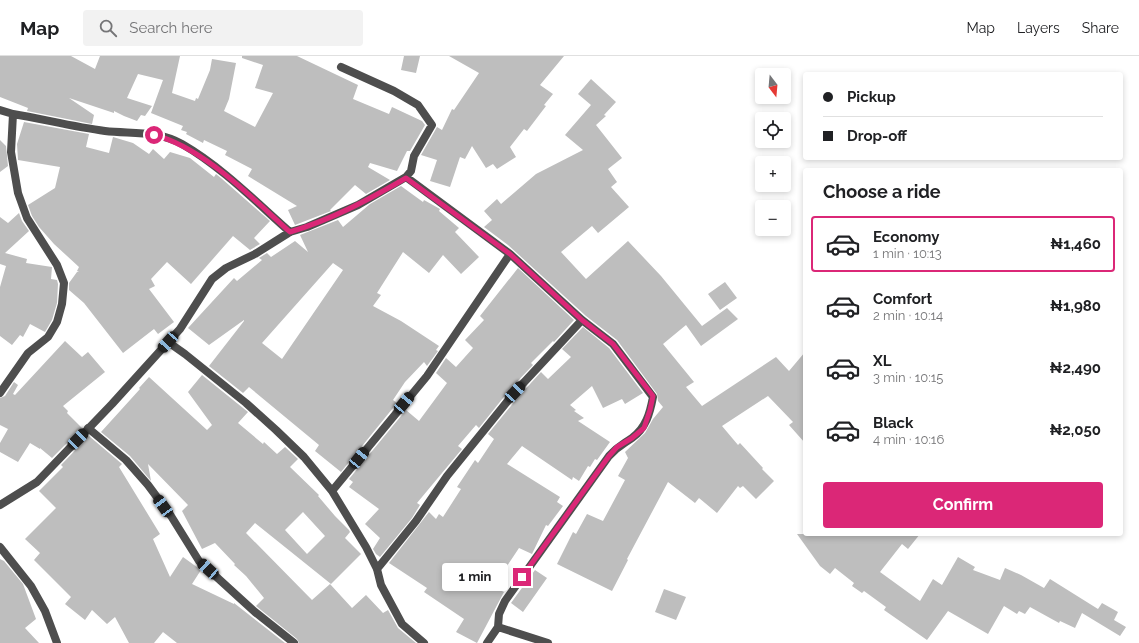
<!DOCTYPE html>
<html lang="en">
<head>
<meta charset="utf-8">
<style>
  body { margin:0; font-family:Raleway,sans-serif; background:#f2f2f2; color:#202124; height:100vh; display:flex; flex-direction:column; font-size:15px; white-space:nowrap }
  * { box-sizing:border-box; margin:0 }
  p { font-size:13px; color:#757577 }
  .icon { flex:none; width:22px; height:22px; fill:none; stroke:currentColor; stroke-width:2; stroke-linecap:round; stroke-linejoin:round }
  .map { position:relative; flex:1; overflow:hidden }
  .drawer { position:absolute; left:803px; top:112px; width:320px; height:368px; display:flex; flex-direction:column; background:#fff; border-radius:4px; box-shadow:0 2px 6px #0003 }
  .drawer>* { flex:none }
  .hud { position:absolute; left:803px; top:16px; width:320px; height:88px; border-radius:4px; box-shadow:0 2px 6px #0003; display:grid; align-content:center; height:88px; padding:0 20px; background:#fff }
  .needle { width:26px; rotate:164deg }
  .buttons { position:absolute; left:755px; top:12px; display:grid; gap:8px }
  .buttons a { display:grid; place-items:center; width:36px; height:36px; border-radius:4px; background:#fff; box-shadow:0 2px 6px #0003; font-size:20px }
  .end { position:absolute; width:18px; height:18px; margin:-9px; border:5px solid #db2777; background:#fff; box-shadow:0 0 0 2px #fff }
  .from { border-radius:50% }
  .bubble { position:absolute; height:28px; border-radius:4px; background:#fff; box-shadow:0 2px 6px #0003; font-size:13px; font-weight:700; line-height:28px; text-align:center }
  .car { position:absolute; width:12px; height:24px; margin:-12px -6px; border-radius:5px; box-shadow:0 0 3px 1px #0007; background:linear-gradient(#222 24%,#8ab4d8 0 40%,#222 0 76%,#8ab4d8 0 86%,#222 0) }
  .hud b { display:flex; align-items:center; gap:14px; height:38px; font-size:15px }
  .hud b+b { border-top:1px solid #e0e0e0 }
  .hud i { width:10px; height:10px; background:#202124 }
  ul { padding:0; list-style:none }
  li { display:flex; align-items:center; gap:12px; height:56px; margin:0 8px 6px; padding:0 12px; border:2px solid transparent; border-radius:4px }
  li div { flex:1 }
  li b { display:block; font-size:15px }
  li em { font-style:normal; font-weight:700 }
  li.current { border-color:#db2777 }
  li>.icon { width:36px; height:36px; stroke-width:1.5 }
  h2 { padding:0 20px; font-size:18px; line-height:48px }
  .action { display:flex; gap:8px; margin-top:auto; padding:8px 20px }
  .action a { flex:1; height:46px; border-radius:4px; background:#db2777; color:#fff; font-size:16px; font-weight:700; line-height:46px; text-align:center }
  header { display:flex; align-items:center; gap:24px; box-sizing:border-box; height:56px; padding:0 20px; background:#fff; border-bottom:1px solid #e0e0e0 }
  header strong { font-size:19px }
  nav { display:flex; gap:22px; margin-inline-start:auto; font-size:14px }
  .search { width:280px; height:36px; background:#f2f2f2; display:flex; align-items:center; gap:10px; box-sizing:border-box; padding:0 14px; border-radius:4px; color:#757577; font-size:15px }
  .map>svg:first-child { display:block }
  .building { fill:#bebebe; fill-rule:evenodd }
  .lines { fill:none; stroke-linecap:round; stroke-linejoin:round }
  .minor { stroke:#4e4e4e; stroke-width:8 }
  .route { stroke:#db2777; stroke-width:5 }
</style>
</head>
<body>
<header>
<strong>Map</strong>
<div class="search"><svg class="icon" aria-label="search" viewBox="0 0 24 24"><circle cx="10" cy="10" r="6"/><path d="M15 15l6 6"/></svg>Search here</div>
<nav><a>Map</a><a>Layers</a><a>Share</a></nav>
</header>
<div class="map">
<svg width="1139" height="587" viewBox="0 0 1139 587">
  <rect width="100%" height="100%" fill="#fff"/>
  <path class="building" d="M0,0H71L95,13L100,0H180L172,37L195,45L196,42L198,43L210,14L212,3L236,7L229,43L224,55L255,71L273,37L255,32L263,9L242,2V0H297L358,29L353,43L389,58L392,51L422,65L425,69L410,95H407L397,115L370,107L368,111L390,124L366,138L355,129L330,154L331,155L295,169L288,154L297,150L248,120L252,113L225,99L227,95L204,84L203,87L186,78L187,76L181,74L183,70L151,57L163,24L138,18L127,42L152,50L145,60L141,59L137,65L124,60L114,55V57L69,42L94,59L92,68L27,55L28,52L0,41Z
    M404,0H420L416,17L401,14Z
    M449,0H564L540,29L553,38L544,49L546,50L527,75L524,73L510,91L516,101L497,113L493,108L486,112L472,90L465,103L460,101L450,131L430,125L437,104L421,99L437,71L442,74L452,53L454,54L479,17Z
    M591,23L616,46L604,59L606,60L596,69L622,102L608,113L617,126L611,131L629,151L598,177L592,170L561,196L586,223L628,185L661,220L702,270L727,252L738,263L701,290L686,269L663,288L694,326L686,331L702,350L776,301L789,315L805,296V387L789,369L793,366L768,340L722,370L738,389L740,387L763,412L762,413L774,425L756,443L743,430L740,432L738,430L717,457L699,442L695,447L668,426L627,503L628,504L612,535L557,508L573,476L576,478L587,458L603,465L625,424L618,420L628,402L625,396L645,377L653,363L663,351L658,345L657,338L617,284L586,260L508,189L484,171L492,164L484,155L497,143L501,148L536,118L583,94L565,79L591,49L578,38Z
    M24,66L89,78L86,91L109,97L113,81L133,87L149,98L153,93L164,103L170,96L190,102L214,121L216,118L221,122L270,165L254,182L260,188L250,194L233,180L191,228L167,206L151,223L155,230L149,233L174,266L158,278L154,273L123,297L84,247L69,234V227L77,216H79L77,215L79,211L54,188L39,171L32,160L28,149L55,132L60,111L18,104L17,88Z
    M0,84L6,90L8,110L0,116Z
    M401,130L423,146L424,144L440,153L439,155L459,172L455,176L479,201L461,218L443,199L429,217L403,196L377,237L381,239L373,250L401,265L439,290L436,294L438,295L427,310L424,306L405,326L393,344L397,347L341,416L315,395L319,389L249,331L243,337L209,310L244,265V264L209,289L188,272L234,222L237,225L262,204L259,202L267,197L271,201L295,185L308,196L300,179L338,164L343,171L370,148ZM333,207L343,214L282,303L262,287Z
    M19,157L22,165L29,175L5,197L27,203L26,207L52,211L51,223L57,224L58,228L57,247L52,264L45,276L30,268L23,281L20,279L12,289L0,280V231L6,210L0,208V161L8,167Z
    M518,212L574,264L554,286L553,285L531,307L533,309L511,332L479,372L476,369L458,390L462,393L417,447L420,449L412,462L380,501L376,498L373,493L380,482L365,468L379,453L349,431L353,426L349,423L406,354L419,365L447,327L436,317L446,302L456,311L473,292L465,284L484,264L480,260Z
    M725,226L737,242L720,254L708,238Z
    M583,271L609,292L643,337L625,348L622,343L603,352L592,330L570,349L576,354L574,355L584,362L578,365L610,386L597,404L595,403L590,411L588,410L579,425L573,421L572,424L522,390L507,408L560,441L557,446L563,450L548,470L546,469L532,498L519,492L493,531L504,536L477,587L456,576L464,563L424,536L427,532L389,507L429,456L436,463L439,458L443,461L461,433L457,431L475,404L478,407L494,383L488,378L519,340L541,316L548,323L571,301L562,293Z
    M65,285L82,301L88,296L105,316L63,350L68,355L67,357L82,372L52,402L40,392V393L30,387L18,406L0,396V387L8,373L0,369V342L5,340L14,326L18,329L13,338L15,339Z
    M202,319L248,356L238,367L263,388L264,386L277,398L285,391L298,403L290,411L319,439L318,440L335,460L349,474L350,476L345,482L361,498L331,528L255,467L246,477L312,544L330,528L352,552L366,539L383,557L388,554L398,572L416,587H299L297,583L256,550L264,542L246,520L234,509L235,508L215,487L202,493L182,455L188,449L148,408L151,425L130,400L101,376L140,333L139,332L149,321L207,374L212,369L188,336ZM303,456L325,480L307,498L285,474Z
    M89,380L122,408L119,411L160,478L153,483L170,521L183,501L201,514L192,528L234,548V547L285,587H177L163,576L154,587H129L115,561L107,568L92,554L85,564L65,548L71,541L34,504L40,497L25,483L56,452L39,435L63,411L61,409Z
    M797,478H920L908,493L902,488L880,516L920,545L933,523L942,529L958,501L975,511L973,514L1000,524L1005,512L1021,519L1044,532L1050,523L1098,553L1102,547L1118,556L1114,564L1126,571L1120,580L1082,557L1075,572L1060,565L1059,567L1030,551L1025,558L1019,555L1017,558L1004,550L988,578L948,555L927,584L884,554L886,551L864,535L862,537L852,530L854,527L835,512L830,518L820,510Z
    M0,503L4,505L23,528L36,563L25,572L39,587H0Z
    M535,514L547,522L523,556L511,547Z
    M664,533L686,541L676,564L655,556Z"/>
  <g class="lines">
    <path class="minor" d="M0,54L13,58C43,63 74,71 105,75C132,78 157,74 182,88C222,111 256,146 290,176
      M406,121L510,198L582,264L613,288L653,341C650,357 646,372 632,382C622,389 618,390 609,400L505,545L499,558L498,571L487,587
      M168,286L185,298L246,347L276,374L304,401L332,435L366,491L377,513L381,529L402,568L424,587
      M0,337L28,297L48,281L57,266L62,248L64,227L57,209L27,162L18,137L11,96L13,58
      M88,372L126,404L148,429L171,460L199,505L255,556L294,587
      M332,435L427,320L510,198
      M0,449L37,426L112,348L180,273L212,223L226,212L255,198L290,176L307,171L358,149L406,121L411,115L414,100L432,69L418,49L394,35L341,11
      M0,491L31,530L45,555L57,587
      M377,513L416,465L447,420L515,336L582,264
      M498,571L548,587"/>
  </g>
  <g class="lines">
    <path class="route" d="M154,79C203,91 253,143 290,176C333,163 368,144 406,122L510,198L582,264L613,288L653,340L650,354L644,372L632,382L617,391L609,400L522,521"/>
  </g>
</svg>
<div class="buttons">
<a><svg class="needle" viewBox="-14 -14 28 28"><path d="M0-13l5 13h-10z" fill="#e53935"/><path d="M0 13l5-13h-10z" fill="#757577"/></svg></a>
<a><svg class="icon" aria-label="locate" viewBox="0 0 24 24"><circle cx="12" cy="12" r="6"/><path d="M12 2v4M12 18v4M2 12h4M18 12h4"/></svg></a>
<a>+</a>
<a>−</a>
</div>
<i class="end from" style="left:154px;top:79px"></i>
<i class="end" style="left:522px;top:521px"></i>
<div class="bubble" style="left:442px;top:507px;width:66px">1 min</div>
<i class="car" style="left:168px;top:286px;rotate:222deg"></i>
<i class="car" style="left:515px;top:336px;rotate:43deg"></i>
<i class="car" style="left:404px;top:347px;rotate:40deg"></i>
<i class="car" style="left:78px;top:383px;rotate:44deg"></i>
<i class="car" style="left:359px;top:402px;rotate:39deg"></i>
<i class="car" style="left:163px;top:450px;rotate:324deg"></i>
<i class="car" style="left:208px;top:513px;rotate:312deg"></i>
<div class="hud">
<b><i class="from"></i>Pickup</b>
<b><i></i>Drop-off</b>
</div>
<section class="drawer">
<h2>Choose a ride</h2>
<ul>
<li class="current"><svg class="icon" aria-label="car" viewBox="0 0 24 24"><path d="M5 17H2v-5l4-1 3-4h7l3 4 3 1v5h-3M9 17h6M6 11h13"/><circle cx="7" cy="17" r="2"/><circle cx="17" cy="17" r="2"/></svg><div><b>Economy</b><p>1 min · 10:13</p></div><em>₦1,460</em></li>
<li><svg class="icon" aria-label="car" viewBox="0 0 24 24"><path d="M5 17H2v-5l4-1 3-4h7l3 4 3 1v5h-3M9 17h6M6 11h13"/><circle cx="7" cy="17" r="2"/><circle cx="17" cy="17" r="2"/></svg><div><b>Comfort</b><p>2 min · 10:14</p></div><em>₦1,980</em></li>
<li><svg class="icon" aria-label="car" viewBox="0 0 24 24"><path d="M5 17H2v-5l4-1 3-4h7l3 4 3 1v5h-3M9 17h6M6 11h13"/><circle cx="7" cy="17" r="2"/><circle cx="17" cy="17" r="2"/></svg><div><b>XL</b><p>3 min · 10:15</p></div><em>₦2,490</em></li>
<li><svg class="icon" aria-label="car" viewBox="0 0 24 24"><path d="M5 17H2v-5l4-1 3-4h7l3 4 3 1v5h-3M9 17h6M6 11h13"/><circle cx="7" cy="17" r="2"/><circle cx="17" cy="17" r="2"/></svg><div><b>Black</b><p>4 min · 10:16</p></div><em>₦2,050</em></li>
</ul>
<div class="action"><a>Confirm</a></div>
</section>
</div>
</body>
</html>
